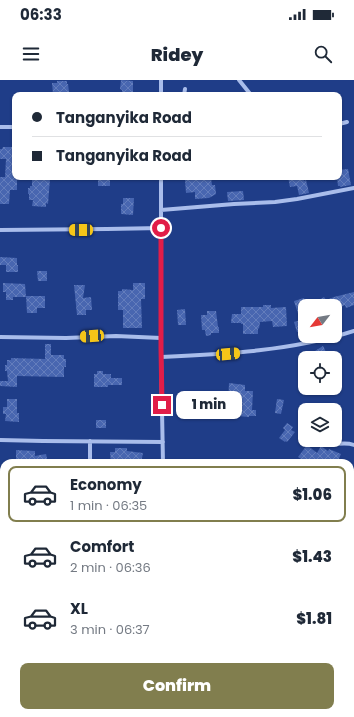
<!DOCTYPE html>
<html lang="en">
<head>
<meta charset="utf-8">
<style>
  body { margin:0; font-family:Poppins,sans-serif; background:#f6f6f7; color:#1f2937; height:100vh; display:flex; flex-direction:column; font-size:15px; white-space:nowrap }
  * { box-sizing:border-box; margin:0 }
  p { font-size:13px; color:#747a83 }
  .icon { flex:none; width:22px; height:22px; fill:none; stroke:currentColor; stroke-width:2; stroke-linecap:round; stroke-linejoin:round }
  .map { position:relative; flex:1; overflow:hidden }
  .panel { position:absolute; left:0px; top:379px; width:354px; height:258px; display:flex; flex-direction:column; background:#fff; border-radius:12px 12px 0 0; box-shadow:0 1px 3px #0004 }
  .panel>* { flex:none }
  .banner { position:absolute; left:12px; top:12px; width:330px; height:88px; border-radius:8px; box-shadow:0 1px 3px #0004; display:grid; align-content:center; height:88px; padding:0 20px; background:#fff }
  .needle { width:26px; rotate:239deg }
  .fabs { position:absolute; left:298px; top:219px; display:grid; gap:8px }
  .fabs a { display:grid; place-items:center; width:44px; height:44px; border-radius:8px; background:#fff; box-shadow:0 1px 3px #0004; font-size:20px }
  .end { position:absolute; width:18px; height:18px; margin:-9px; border:5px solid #e11d48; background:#fff; box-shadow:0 0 0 2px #fff }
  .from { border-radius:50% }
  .bubble { position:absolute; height:28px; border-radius:8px; background:#fff; box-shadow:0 1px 3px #0004; font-size:13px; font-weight:800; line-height:28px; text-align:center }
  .car { position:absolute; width:12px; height:24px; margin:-12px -6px; border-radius:5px; box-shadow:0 0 3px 1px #0007; background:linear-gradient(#f5c518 24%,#345 0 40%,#f5c518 0 76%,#345 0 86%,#f5c518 0) }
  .banner b { display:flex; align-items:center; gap:14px; height:38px; font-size:15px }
  .banner b+b { border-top:1px solid #e0e1e3 }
  .banner i { width:10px; height:10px; background:#1f2937 }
  ul { padding:7px 0 0; list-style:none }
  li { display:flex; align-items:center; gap:12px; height:56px; margin:0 8px 6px; padding:0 12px; border:2px solid transparent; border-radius:8px }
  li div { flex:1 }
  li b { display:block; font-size:15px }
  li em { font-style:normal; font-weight:800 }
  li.active { border-color:#817e4e }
  li>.icon { width:36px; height:36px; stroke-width:1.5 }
  .primary-button { display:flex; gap:8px; margin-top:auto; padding:8px 20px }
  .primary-button a { flex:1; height:46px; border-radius:8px; background:#817e4e; color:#fff; font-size:16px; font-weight:800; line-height:46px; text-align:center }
  .status { display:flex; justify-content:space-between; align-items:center; height:28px; padding:0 20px; background:#fff; direction:ltr }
  .status svg { height:11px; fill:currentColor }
  header { display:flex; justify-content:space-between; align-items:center; height:52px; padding:0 20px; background:#fff; font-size:18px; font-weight:800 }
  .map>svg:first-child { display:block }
  .building { fill:url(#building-cross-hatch) }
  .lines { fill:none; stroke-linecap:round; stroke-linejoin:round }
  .minor { stroke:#a9bdeb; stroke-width:4 }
  .route { stroke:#e11d48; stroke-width:5 }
</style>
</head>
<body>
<div class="status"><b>06:33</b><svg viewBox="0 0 49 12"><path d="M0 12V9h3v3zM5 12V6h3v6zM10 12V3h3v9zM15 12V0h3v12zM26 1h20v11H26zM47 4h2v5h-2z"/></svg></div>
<header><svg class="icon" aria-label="menu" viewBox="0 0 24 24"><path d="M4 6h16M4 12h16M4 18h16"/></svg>Ridey<svg class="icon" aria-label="search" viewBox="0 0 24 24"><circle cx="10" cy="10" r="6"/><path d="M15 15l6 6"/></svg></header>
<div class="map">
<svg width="354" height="637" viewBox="0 0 354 637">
  <defs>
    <pattern id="building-cross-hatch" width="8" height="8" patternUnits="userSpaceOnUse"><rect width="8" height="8" fill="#4866b0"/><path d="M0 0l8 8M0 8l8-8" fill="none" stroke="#637dbc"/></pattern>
  </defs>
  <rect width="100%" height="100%" fill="#1f3d88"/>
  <path class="building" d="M121,0L133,1V15H122V10L120,9Z
    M57,1H67V4H68L69,12H60V14H53L52,3H57Z
    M3,67H15V98H17V110H10L9,124H0V97H5L6,79H0V69H2Z
    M348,89L351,105L340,107V106H338L337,97H339V90Z
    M32,97H50V99L48,124L46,123V127L32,126L33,120H29V114H28V108H30V106H32Z
    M288,97H303L304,101L306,100L309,113L299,115L297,106L290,107Z
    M211,98L212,105H215L216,114L209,118L195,119V112L186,113L185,100Z
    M98,99H110V106H98Z
    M243,111L244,120L228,121L227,112Z
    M123,118H134L133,135L121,134V124H123Z
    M0,177L17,178V185H18V192H6V185H0Z
    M37,191H47V201H38Z
    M3,203L25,204L26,217H13V220H6V212H3Z
    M133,203H145V219H141L142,248H123V230H118V211H122V209L133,210Z
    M74,205H85L83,218L91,217L92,230H86V235H77Z
    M354,212V225L346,228L345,225L335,230V226H314L318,224L317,221L324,217L326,220L334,217Z
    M26,216H45V228H37V233H27Z
    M304,218L307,226H305V250L297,252L294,242L300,240L294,221Z
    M263,225H271V228L286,227L287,246L273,247L272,241L260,242L259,249L258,248V254H243V244H241V243H231L232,234H241V227H263Z
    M185,229L186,245H178L177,230Z
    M207,231H216L218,247H219V253H211V255L206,256L205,250H202L201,235H207Z
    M45,264H51V275H64V279H66V287H64V297L17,296V307L0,306V301H8L7,291H5V285H7V280H11V278L45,279Z
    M323,266L329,278H318L315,271Z
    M97,291H103V294H111V298H122V305H108V307H94V294H97Z
    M229,303L245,305V311H253L252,330H256V336H249V337L237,336V327L228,326Z
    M7,319H17V333H19V342L5,341L6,334H3V327H7Z
    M277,319L284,320L281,334L275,333Z
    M96,340H106V348H96Z
    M287,343L293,347L291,350L295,352L287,362L286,361L285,362L279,358L285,350L283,348Z
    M307,365L317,373L321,366L328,371L329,369L341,374L337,383H307L298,377Z
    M115,368H127V371L143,373L141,383H111L110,372H115Z
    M16,370L35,371V376L46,374L48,383H16Z"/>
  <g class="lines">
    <path class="minor" d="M161,0V15
      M239,0L251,15
      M184,15L185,9
      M339,44L347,42
      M0,47H15
      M161,97V277L163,383
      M161,130L234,124L275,122L297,119L354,108
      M0,150L107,149L161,148
      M0,257L66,258L116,256L161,258
      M161,277C226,274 292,271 354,251
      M0,360L43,361L163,362
      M90,361V383
      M329,365C337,364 346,362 354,365
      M350,433L354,426
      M350,512L354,513
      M0,524L4,526
      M76,633V637
      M162,633V637
      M295,633L306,637"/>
  </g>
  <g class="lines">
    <path class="route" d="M161,148V268L162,325"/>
  </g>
</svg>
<div class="fabs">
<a><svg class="needle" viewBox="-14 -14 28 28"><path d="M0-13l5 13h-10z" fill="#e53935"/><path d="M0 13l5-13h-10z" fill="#747a83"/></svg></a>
<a><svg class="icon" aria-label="locate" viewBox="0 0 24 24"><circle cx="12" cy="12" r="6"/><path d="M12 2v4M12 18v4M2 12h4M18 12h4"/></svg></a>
<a><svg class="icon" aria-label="layers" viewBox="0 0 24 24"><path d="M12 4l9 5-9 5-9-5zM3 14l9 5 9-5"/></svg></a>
</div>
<i class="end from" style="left:161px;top:148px"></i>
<i class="end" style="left:162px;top:325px"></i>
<div class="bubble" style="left:176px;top:311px;width:66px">1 min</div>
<i class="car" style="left:81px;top:150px;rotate:270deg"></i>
<i class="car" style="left:92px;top:256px;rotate:266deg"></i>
<i class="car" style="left:228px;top:274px;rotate:85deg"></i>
<div class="banner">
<b><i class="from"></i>Tanganyika Road</b>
<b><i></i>Tanganyika Road</b>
</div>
<section class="panel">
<ul>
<li class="active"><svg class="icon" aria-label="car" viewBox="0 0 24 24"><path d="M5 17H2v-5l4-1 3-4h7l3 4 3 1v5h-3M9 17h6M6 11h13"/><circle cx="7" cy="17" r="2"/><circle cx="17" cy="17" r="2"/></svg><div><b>Economy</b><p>1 min · 06:35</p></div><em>$1.06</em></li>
<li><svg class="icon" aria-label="car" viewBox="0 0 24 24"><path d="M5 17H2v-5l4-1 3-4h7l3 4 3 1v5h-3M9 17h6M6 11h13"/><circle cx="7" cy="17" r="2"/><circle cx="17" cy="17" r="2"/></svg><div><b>Comfort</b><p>2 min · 06:36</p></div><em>$1.43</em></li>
<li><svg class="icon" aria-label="car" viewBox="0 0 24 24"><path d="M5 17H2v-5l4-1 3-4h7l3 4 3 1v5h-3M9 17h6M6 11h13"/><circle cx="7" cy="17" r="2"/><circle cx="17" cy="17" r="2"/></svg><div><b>XL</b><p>3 min · 06:37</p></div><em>$1.81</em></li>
</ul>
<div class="primary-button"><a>Confirm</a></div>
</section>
</div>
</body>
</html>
